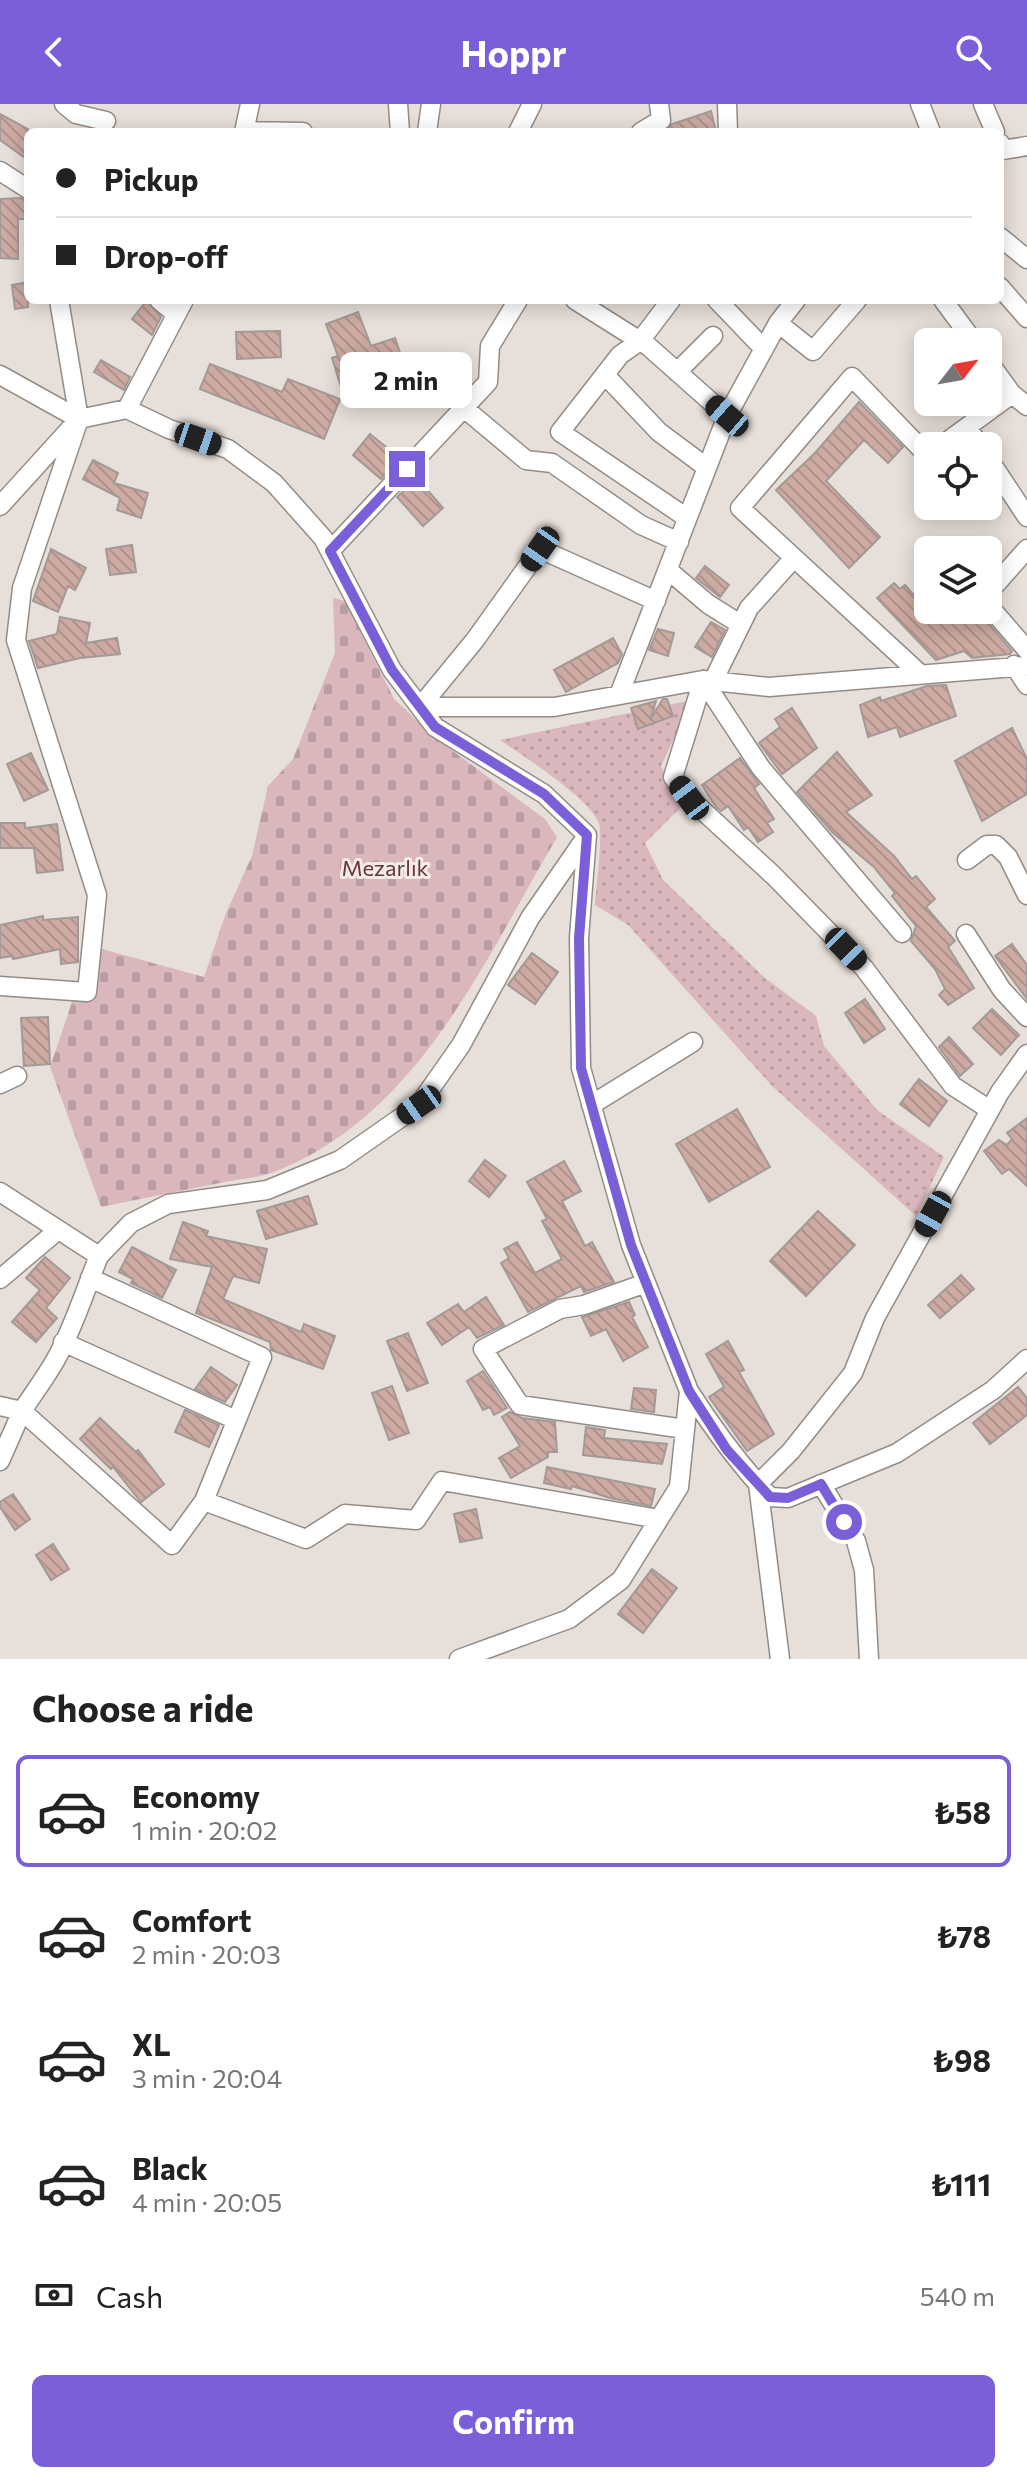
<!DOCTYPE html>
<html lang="en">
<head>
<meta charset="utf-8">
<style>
  body { margin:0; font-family:Commissioner,sans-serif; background:#f6f6f6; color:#222; height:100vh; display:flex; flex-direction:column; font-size:30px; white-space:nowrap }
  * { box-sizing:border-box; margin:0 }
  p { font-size:26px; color:#767676 }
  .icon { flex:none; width:44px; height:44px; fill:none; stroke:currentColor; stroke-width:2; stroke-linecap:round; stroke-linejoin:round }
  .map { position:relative; height:1555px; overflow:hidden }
  .drawer { display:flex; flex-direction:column; background:#fff; flex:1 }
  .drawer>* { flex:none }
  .top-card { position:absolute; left:24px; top:24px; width:980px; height:176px; border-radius:12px; box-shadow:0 4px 20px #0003; display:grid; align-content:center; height:176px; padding:0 32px; background:#fff }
  .needle { width:52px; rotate:59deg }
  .fabs { position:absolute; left:914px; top:224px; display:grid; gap:16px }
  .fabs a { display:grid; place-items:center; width:88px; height:88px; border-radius:12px; background:#fff; box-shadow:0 4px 20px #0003; font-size:40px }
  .end { position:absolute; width:36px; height:36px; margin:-18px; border:10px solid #7b5fd9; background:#fff; box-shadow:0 0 0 4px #fff }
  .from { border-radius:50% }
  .bubble { position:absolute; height:56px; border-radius:12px; background:#fff; box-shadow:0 4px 20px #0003; font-size:26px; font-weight:700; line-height:56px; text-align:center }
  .car { position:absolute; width:24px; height:48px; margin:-24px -12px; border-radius:10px; box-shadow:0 0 6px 2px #0007; background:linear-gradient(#222 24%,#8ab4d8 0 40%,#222 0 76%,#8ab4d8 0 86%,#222 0) }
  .top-card b { display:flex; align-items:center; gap:28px; height:76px; font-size:30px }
  .top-card b+b { border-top:2px solid #e0e0e0 }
  .top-card i { width:20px; height:20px; background:#222 }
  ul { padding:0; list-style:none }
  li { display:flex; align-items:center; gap:24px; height:112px; margin:0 16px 12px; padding:0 16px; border:4px solid transparent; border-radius:12px }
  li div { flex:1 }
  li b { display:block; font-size:30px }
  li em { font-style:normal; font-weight:700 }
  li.on { border-color:#7b5fd9 }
  li>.icon { width:72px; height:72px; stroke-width:1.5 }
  h2 { padding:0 32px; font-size:36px; line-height:96px }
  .pay { display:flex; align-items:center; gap:20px; height:88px; padding:0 32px; font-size:30px }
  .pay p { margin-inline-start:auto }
  .action { display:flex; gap:16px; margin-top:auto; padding:16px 32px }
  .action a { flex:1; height:92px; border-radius:12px; background:#7b5fd9; color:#fff; font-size:32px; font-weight:700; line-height:92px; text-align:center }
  header { display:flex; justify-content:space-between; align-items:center; height:104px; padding:0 32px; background:#7b5fd9; color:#fff; font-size:36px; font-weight:700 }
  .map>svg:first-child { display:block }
  .cemetery { fill:url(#cemetery-stones) }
  .park { fill:url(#park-dots) }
  .building { fill:url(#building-back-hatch); stroke:#a39997; stroke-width:2 }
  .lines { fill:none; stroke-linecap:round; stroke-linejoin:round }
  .minor-casing { stroke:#938c86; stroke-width:21 }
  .minor { stroke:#fff; stroke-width:18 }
  .route { stroke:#7b5fd9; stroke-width:10 }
  .labels { text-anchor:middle; stroke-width:6; stroke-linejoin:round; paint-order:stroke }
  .park-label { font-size:22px; fill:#66343f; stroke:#f5ece6 }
</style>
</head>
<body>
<header><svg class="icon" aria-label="back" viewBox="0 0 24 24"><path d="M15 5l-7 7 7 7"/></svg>Hoppr<svg class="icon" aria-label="search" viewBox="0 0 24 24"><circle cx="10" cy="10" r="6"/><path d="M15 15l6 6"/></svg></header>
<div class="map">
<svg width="1027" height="1555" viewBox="0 0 1027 1555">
  <defs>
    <pattern id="cemetery-stones" width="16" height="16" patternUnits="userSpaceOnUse" patternTransform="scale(2)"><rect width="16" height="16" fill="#dab7bd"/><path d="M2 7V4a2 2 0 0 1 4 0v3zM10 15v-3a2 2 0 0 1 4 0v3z" fill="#ba9da2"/></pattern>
    <pattern id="park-dots" width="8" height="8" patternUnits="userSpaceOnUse" patternTransform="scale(2)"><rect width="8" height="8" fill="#dab7bd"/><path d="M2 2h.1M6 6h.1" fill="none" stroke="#ba9da2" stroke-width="1.8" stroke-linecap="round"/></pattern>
    <pattern id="building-back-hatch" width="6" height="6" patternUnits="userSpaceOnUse" patternTransform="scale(2)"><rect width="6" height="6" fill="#cdaaa2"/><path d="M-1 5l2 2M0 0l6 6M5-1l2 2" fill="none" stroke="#af928b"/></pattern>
  </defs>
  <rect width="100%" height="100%" fill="#e7dfd9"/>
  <path class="cemetery" d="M333,494L345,497L394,595L438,636L545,715L557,733C484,857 420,1008 279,1066C261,1074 239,1075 220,1079C180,1087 140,1095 101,1103L50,963L91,842L204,873L226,809L252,752L268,682L293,655L335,549Z"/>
  <path class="park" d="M692,596L661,662L681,703L645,739L663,776L765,874L816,912L824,942L877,1006L944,1053L916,1112L772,982L628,821L595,801C596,785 603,733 599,720C592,696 522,651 500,636Z"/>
  <path class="building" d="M711,7L716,28H664L672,20Z
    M0,10L28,25V56L0,36Z
    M20,94L25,96V115H18V155L0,154V95Z
    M28,178V203L15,205L12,181Z
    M147,196L161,213L152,231L132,215Z
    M358,208L371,242L395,234L410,278L346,299L332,254L338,252L326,220Z
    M280,227L281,253L237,255L236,228Z
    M101,256L130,273L124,286L94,268Z
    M210,260L282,288L288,275L340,295L324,335L200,285Z
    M859,298L903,343L888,359L864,336L826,377L880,433L849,464L776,386L815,349Z
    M370,330L400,354L381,375L353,351Z
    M93,356L118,369L114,379L148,389L141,414L117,406L120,394L83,375Z
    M417,374L443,404L423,422L397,393Z
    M132,441L136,468L110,471L106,445Z
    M51,445L86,464L75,486L68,482L58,508L33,497Z
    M705,462L729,481L720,493L696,474Z
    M894,479L900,485L905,481L936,517L948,506H977L1012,547L1010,550L972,554L964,547L936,556L877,494Z
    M60,513L90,519L86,539L117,534L120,550L80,554L38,564L29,537L57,530Z
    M711,518L725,526L712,553L695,543Z
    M658,525L674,529L668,552L649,546Z
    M613,534L622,550L618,559L566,588L554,566Z
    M946,581L956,612L900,633L897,623L868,633L860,601L880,593L881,597L927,582Z
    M663,595H667L673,612L638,625L631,604L656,597L650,616Z
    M792,604L817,644L782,670L759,639L780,623L775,615Z
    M1012,624L1027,655V690L982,717L955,657Z
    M837,648L872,691L846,708L894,752L912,775L916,772L935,795L926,803L955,837L948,843L974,884L948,901L939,891L945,885L935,865L911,837L916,822L892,792L895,789L874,763L832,728L797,688Z
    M31,649L48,686L24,697L7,660Z
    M740,654L759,680L754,684L774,715L767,719L773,728L758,738L748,723L744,726L728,702L721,707L716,703L702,681Z
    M0,719H25V724L57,720L63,766L37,769L34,744H0Z
    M43,812V816L78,813V858L61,860L60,845L13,855L12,852L0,854V821Z
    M1012,840L1027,861V895L995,852Z
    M532,849L558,868L535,900L508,881Z
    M865,895L885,925L864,939L845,909Z
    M992,905L1019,931L1001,951L973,924Z
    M48,913L50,960L24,962L21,914Z
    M949,933L973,960L960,972L939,943Z
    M919,975L947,997L929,1022L900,1000Z
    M737,1005L770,1063L709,1098L676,1040Z
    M1027,1014V1082L1009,1065L1002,1070L984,1047L999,1036L1007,1041L1012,1035L1007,1029Z
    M485,1056L506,1072L489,1093L469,1077Z
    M564,1057L581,1087L562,1097L585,1142L592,1138L614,1178L584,1188L581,1182L528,1208L501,1159L509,1154L504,1145L517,1138L535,1169L562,1155L542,1117L547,1115L527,1078Z
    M308,1092L317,1120L266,1135L257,1107Z
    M818,1107L855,1141L806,1192L770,1157Z
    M183,1118L208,1127L206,1132L267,1145L259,1179L233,1172L223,1195L301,1228L304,1220L335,1232L323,1265L271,1246L270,1238L196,1209L212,1163L170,1155Z
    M132,1143L176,1166L162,1194L131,1179L133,1175L119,1168Z
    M45,1153L70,1174L46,1204L57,1214L36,1238L12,1218L40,1186L26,1174Z
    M961,1171L974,1185L940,1214L928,1201Z
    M486,1193L504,1221L477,1234L469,1223L442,1241L427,1219L458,1200L464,1208Z
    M629,1198L635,1211L632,1213L648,1243L623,1257L606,1225L591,1232L582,1213Z
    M408,1229L428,1279L407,1287L387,1237Z
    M728,1237L744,1266L739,1268L774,1330L747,1347L709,1293L724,1283L706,1250Z
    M211,1263L237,1281L225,1298L195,1285Z
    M483,1267L507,1304L494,1311L490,1303L483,1306L467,1277Z
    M392,1282L409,1329L389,1336L372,1289Z
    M1018,1283L1027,1294V1311L990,1340L973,1319Z
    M634,1284L656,1286L654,1308L631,1305Z
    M185,1306L219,1321L209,1343L175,1328Z
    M510,1308L522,1314L555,1318L557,1348H548V1353L511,1374L499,1354L520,1342L502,1313Z
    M100,1314L136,1348L138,1346L164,1380L141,1398L113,1363L111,1365L80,1335Z
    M586,1323L605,1326L604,1334L667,1340L662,1360L583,1351Z
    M547,1363L655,1385L651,1402L610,1394L572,1382L571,1385L544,1379Z
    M13,1390L30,1415L15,1426L0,1403V1398Z
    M476,1405L482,1434L460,1438L454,1410Z
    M53,1440L69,1465L51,1476L36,1451Z
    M652,1465L677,1484L643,1529L618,1510Z"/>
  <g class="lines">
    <g class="minor-casing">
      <path id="minor" d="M64,0L76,10L106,17
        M398,0L400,28
        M727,0L728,28
        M920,0L931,28
        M983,0L995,28
        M245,27L303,28
        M244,28L250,0
        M427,28L431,0
        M518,28L532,0
        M641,28L661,16L659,0
        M1000,39L1003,46L1027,42
        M0,67L28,85
        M1000,133L1027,155
        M1000,183L1027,214
        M159,196L176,210
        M575,196L648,242L727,312
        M671,196L640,237L620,251L560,328L687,414
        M717,196L764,245
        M943,196L974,238
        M778,219L813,247L857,196
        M988,257L1012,290L1027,302
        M677,268L713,232
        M0,271L79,315
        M605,271L659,328L706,363
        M464,304L526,356L552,359L641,421L679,438
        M127,305L184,196
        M967,323L980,342
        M941,342L1012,290
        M988,354L1027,413
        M0,402L79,315L127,305L169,325L228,345L274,379L323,434L392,566L435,623L544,690L587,731L579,834L581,964L631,1141L689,1287L679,1383L621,1476L569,1515L459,1555
        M330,447L488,278L490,242L518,196
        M668,466L708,500L740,520
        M988,489L1027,445
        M988,501L1027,546
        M1014,561L1027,581
        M918,568L740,404L852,273L928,352
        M703,576L673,673L689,694L773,771L864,864L953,982L990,1006
        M703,576L761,664L902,829
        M713,577L749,504L794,454
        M619,591L727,312L778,219L796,196
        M420,603H554L703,576L769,583L1027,562
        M420,603L475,536L540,445L656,497
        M967,756L987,741H996L1008,753L1027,791
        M966,830L1002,886L1027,913
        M0,882L87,888L97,791L16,536L22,484L79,315L59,196
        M0,980L17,972
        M591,1001L693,938
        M0,1088L99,1152C85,1186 74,1223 56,1255C46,1273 33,1290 22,1307L172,1441L204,1397L262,1253L90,1174
        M99,1152L131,1119L168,1100L267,1086L340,1056L419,1001L461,941L530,814L586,733
        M0,1175L58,1126
        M646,1179L584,1201L560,1205L483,1245L520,1301L685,1325
        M63,1238L236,1316
        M689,1287C714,1326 739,1360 770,1393L788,1394L897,1349L993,1286L1027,1255
        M0,1302L22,1307L0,1357
        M821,1380L856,1437L864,1466L869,1555
        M204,1397L306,1435L345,1410L416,1416L442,1377L659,1415
        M780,1555L758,1380L791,1347L853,1269L875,1214L1000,988L1027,950"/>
    </g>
    <use href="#minor" class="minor"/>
  </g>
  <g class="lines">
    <path class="route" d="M407,365L330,447L392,566L435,623L544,690L587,731L579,834L581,964L631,1141L689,1287L727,1346L770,1393L788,1394L821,1380L844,1418"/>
  </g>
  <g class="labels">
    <g class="park-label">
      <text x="385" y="772">Mezarlık</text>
    </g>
  </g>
</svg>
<div class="fabs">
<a><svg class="needle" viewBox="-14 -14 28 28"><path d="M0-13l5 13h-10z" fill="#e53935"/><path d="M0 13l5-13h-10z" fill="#767676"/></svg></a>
<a><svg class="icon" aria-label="locate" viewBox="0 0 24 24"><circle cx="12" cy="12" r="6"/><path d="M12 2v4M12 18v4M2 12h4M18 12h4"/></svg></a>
<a><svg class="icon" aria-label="layers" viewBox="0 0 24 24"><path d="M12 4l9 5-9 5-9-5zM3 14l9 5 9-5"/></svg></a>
</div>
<i class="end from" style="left:844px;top:1418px"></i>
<i class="end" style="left:407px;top:365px"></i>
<div class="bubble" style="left:340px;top:248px;width:132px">2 min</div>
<i class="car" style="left:727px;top:312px;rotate:311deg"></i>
<i class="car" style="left:198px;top:335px;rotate:109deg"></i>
<i class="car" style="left:540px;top:445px;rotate:215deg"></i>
<i class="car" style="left:689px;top:694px;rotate:323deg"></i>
<i class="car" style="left:846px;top:845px;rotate:136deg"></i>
<i class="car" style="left:419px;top:1001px;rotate:235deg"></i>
<i class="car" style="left:933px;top:1110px;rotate:209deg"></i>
<div class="top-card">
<b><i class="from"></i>Pickup</b>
<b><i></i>Drop-off</b>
</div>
</div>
<section class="drawer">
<h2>Choose a ride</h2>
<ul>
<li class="on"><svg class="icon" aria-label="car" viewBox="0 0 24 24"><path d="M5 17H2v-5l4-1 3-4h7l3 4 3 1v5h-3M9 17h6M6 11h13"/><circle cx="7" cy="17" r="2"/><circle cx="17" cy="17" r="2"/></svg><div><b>Economy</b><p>1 min · 20:02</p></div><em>₺58</em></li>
<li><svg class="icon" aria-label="car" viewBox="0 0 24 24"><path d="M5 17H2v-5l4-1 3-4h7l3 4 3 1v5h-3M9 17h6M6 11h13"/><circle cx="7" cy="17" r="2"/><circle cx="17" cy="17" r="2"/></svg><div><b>Comfort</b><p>2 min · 20:03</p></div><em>₺78</em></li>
<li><svg class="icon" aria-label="car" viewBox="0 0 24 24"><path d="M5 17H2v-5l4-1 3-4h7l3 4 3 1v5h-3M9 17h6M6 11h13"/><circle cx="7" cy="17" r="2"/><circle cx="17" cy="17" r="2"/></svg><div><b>XL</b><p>3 min · 20:04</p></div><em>₺98</em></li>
<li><svg class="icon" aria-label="car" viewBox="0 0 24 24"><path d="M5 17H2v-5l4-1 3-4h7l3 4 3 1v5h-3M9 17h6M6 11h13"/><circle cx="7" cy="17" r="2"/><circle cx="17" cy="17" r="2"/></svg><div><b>Black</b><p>4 min · 20:05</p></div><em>₺111</em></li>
</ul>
<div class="pay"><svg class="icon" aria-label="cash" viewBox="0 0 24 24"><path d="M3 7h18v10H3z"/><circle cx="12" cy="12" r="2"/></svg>Cash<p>540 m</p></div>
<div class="action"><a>Confirm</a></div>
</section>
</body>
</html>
